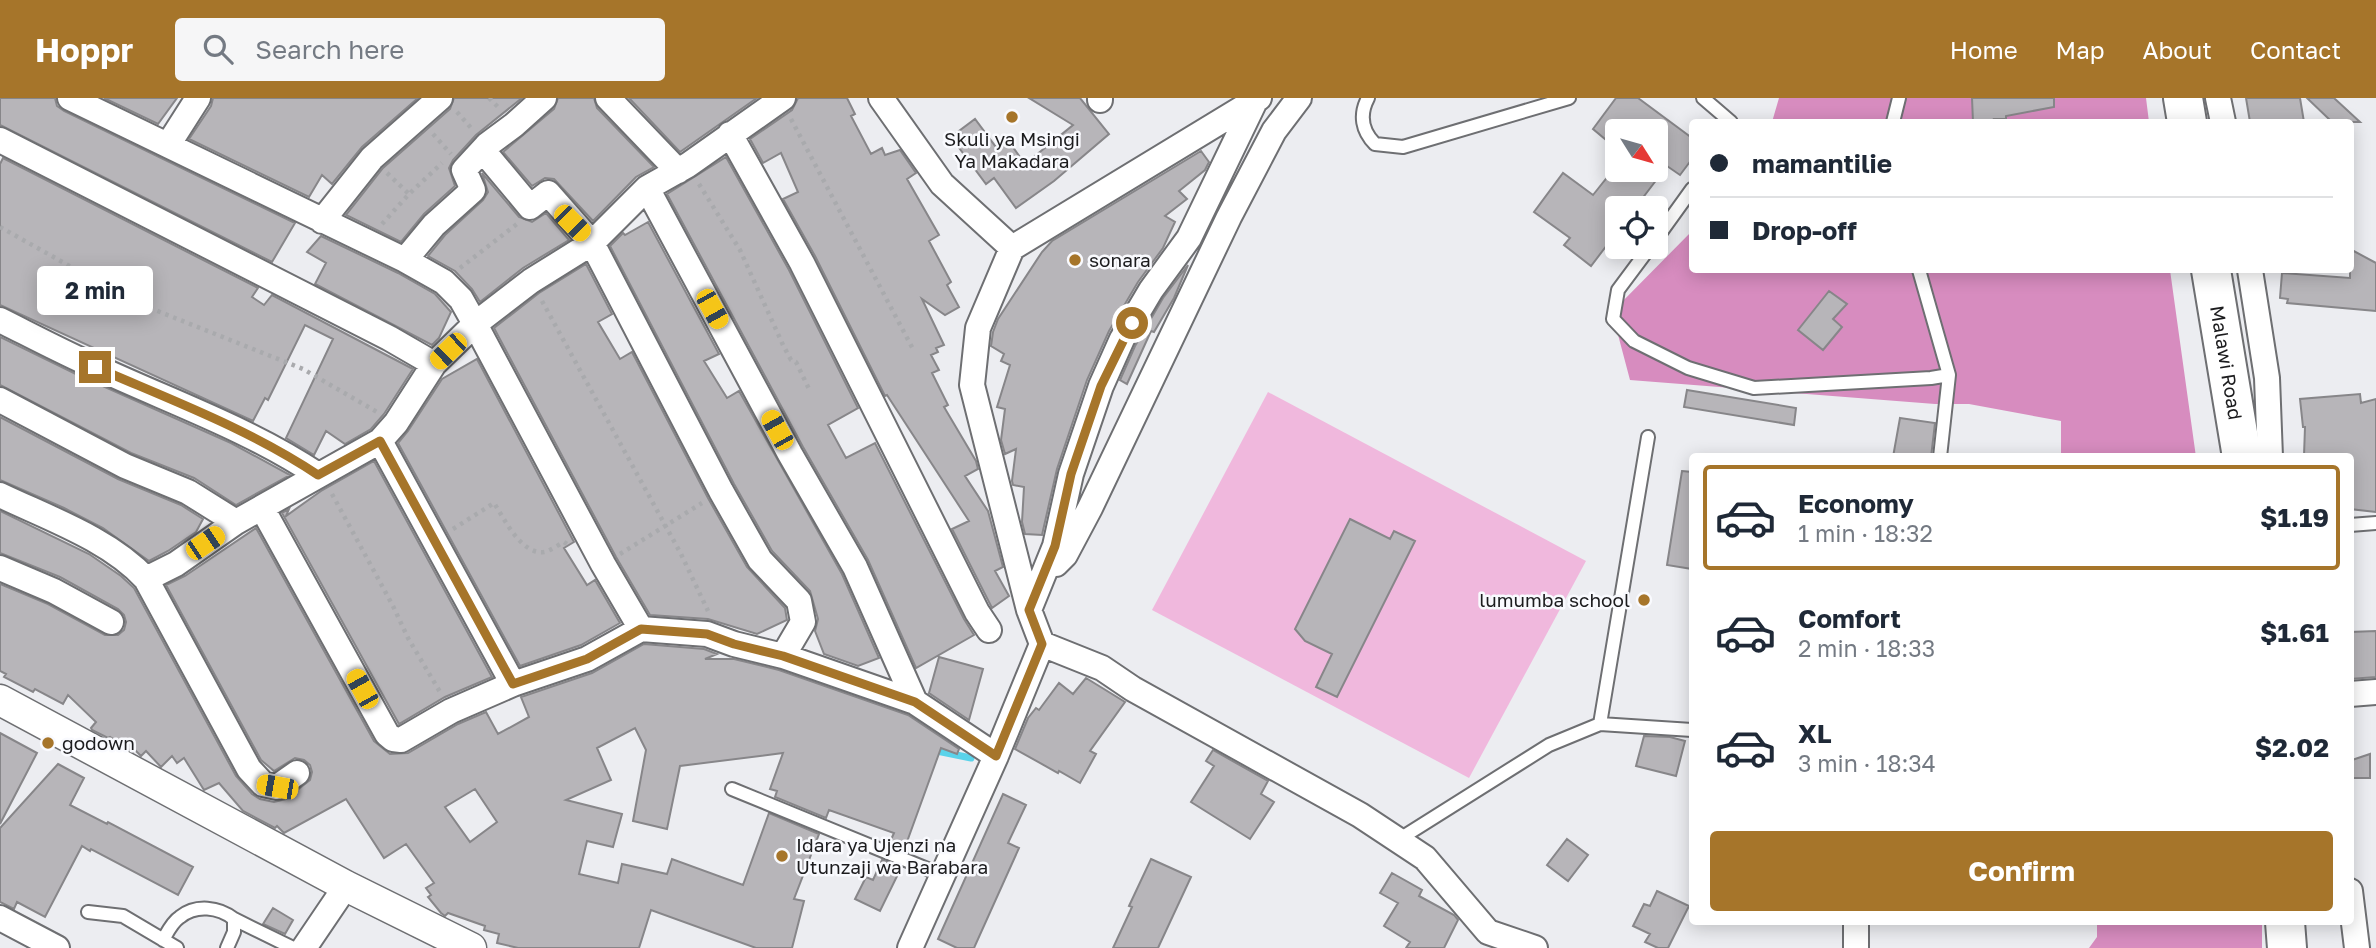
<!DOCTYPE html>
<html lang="en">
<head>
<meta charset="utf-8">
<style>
  body { margin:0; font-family:"Golos Text",sans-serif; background:#f6f6f7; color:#1f2937; height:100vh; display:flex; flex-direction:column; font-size:26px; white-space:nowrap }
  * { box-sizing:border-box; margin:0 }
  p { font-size:23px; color:#747a83 }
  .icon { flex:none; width:38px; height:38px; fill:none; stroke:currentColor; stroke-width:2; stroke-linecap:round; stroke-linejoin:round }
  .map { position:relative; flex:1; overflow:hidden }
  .details { position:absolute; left:1689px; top:355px; width:665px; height:472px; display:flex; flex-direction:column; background:#fff; border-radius:7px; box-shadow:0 4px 18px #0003 }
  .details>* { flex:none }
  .banner { position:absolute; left:1689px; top:21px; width:665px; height:154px; border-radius:7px; box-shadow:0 4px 18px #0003; display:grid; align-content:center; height:154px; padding:0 21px; background:#fff }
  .needle { width:46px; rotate:127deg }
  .buttons { position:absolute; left:1605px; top:21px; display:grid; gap:14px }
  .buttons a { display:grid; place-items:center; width:63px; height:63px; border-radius:7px; background:#fff; box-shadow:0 4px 18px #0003; font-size:35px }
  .end { position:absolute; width:32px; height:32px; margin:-16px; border:9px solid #a6752a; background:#fff; box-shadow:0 0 0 4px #fff }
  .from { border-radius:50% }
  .bubble { position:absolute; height:49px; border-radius:7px; background:#fff; box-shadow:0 4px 18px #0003; font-size:23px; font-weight:700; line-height:49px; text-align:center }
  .car { position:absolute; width:21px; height:42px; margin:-21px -10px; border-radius:9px; box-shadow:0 0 5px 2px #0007; background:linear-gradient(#f5c518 24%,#345 0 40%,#f5c518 0 76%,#345 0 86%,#f5c518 0) }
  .banner b { display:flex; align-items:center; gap:24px; height:66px; font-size:26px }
  .banner b+b { border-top:2px solid #e0e1e3 }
  .banner i { width:18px; height:18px; background:#1f2937 }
  ul { padding:12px 0 0; list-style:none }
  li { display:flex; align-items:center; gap:21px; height:105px; margin:0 14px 10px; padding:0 7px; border:4px solid transparent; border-radius:7px }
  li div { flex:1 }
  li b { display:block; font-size:26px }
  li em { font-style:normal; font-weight:700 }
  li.selected { border-color:#a6752a }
  li>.icon { width:63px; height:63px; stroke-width:1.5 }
  .button { display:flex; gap:14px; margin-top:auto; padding:14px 21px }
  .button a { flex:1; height:80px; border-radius:7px; background:#a6752a; color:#fff; font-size:28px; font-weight:700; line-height:80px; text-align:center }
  header { display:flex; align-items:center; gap:42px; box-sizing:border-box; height:98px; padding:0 35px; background:#a6752a; color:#fff }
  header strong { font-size:33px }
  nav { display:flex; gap:38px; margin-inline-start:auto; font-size:24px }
  .search { width:490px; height:63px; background:#f6f6f7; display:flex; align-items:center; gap:18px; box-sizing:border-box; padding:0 24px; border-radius:7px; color:#747a83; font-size:26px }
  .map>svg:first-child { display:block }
  .green { fill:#f0b8dd }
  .forest { fill:#d78cbf }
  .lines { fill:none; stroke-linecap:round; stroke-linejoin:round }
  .stream { stroke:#5ad3ea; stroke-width:7 }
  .building { fill:#b7b5b9; stroke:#878689; stroke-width:2; fill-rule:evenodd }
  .service-casing { stroke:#6e6f72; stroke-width:16 }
  .minor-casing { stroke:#6e6f72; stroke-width:28 }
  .tertiary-casing { stroke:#6e6f72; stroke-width:33 }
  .primary-casing { stroke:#6e6f72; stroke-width:42 }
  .path { stroke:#a9aaad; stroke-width:4.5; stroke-dasharray:3.5 5; stroke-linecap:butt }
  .service { stroke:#fff; stroke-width:12 }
  .minor { stroke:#fff; stroke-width:24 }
  .tertiary { stroke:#fff; stroke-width:30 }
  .primary { stroke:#fff; stroke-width:38 }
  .route { stroke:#a6752a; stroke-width:9 }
  .poi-dot { fill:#a6752a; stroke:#f9fafe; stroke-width:2.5 }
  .labels { text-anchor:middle; stroke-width:5; stroke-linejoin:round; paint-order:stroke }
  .poi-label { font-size:19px; fill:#1c1c1e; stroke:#f9fafe; text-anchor:start }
  .street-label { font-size:19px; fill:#1c1c1e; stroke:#f9fafe }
</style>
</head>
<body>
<header>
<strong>Hoppr</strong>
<div class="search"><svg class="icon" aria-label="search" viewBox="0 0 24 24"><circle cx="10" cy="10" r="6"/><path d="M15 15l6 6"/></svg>Search here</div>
<nav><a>Home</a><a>Map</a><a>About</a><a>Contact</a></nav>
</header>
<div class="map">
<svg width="2376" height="850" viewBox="0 0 2376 850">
  <rect width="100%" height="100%" fill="#ecedf1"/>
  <path class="green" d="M1268,294L1586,463L1469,680L1152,512Z"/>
  <path class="forest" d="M1779,0H2146L2149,24H1772Z
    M1692,133V172H2170L2196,359H2061V323L1969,306H1935L1630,282L1612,214Z
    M2097,824H2262V850H2089L2097,839Z"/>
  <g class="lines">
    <path class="stream" d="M932,652L971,660"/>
  </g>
  <path class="building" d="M0,0H55L57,8L64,13L295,125L272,164L0,27Z
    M104,0H177L158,26Z
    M213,0H418L362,49L332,86L322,77L309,99L189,41L211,8Z
    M454,0H522L476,37L453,62L449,70L455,88L424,116L401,144L346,117L383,70L450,11Z
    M558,0H594L597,10L654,69L636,79L593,123L554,81L545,80L532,88L503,54L554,11Z
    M629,0H757L680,54Z
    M798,0H847L855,16L851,18L871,56L882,50L885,57L900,52L916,75L907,81L939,137L929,143L951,184L947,187L959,209L945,217L922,201L944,247L936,250L938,254L931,257L939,272L932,275L948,307L944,309L976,363L978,371L965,378L988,413L1003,469L995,473L1009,498L992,510L952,431L969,423L887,297L885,298L815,158L783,101L798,94L781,55L763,65L750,41L792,12Z
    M1029,0H1080L1109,36L1054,83L1016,110L994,80L986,86L951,39L975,21L996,49L1007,41L1025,66L1073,27Z
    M1616,0H1638L1692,40V61L1680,77L1667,68L1635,110H1617V134L1591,168L1564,147L1570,140L1534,114L1563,75L1593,97L1613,72H1656V33H1617V51L1593,31Z
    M1972,0H2054V9L2006,18V21H1994L1995,24H1973Z
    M2246,0H2300L2304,24H2250Z
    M2307,0H2334L2360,24H2332Z
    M1201,53L1209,64L1205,72L1179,93L1187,101L1165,118L1175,124L1163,150L1138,184L1109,233L1087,282L1057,371L1042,437L1025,436L1022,424L1024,389L1013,387L1012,383L1016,351L1005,356L1001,342L1005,311L997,309L1010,267L1001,263L1004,256L991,248L993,234L998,221L1042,154L1052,143Z
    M726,59L789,172L858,310L828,327L846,360L875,345L964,521L974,537L916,570L868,462L803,349L667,96Z
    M3,60L258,190L252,199L264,207L272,197L413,271L384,316L371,331L345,346L326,333L314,357L286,340L333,241L305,227L268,302L265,300L253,323L0,207V66Z
    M482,75L519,119L532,124L546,115L569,142L523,170L480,204L472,191L455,173L428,158L445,137L483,102L488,94Z
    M648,124L719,256L704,263L727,300L739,293L842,476L879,560L858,568L824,556L815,533L818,521L810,493L772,453L734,386L610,148L623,135L625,137Z
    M321,138L398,175L435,196L451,214L439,240L432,247L315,186L326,165L307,154Z
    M2350,151L2376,165V213L2287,205L2288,201L2280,200L2282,175L2350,180Z
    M586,166L612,216L598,224L620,261L632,254L708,400L747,469L785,510L787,522L757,536L708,521L650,517L616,459L494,230L539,195Z
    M1188,167L1174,200L1154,234L1151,233L1127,286L1120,282L1135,248L1163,200Z
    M1829,193L1847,206L1833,221L1842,229L1823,252L1798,232Z
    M0,239L78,277L231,345L290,377L236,407L194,380L131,355L0,287Z
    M477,261L574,444L564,450L587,487L595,482L620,525L581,547L520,568L398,345L408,333L442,281Z
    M1687,292L1796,310L1794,327L1684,309Z
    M2360,296L2361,305L2376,301V414L2350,411V359L2304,358L2305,329H2303L2300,301Z
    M0,319L118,381L181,407L203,421L196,434L168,453L149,463L103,430L64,410L0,382Z
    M1900,320L1935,325L1931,359H1893Z
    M374,363L492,579L445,599L399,626L282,415L289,411L286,418L321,393Z
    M1682,373L1692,374V471L1667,467Z
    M0,413L89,456L121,478L134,490L236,678L252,696L260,701L274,704L286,701L310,682L312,674L310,667L304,662L295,660L274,673L261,662L166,487L185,478L256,430L374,643L390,656L408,655L458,626L486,614L498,636L529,619L521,599L592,575L644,546L704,551L717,556L705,561H734L779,572L908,617L959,651L957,656L941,650L904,752L889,746L894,735L829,712L826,720L775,699L777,693L770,691L783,655L680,668L667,731L633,723L646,652L635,630L597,650L611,682L566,702L622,716L613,749L587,743L579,776L618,785L622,766L667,776L672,761L743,787L769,715L819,736L794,801L804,803L792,850H756L651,812L639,850H518L497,845L499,836L484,832L485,828L448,815L445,818L441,815L428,799L431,797L426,790L434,785L406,746L384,760L346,701L284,735L277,728L275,730L243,713L219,685L204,692L184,660L177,665L172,658L161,669L146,653L141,658L135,652L133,654L110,639L108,640L92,632L91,630L96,624L68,597L63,606L35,591L33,594L4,579L6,576L0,573V486L48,506L105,537H118L124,532L126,524L124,517L118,511L60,479L0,455ZM475,691L497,724L470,744L445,709Z
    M1350,421L1390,441L1394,433L1415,443L1337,599L1316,589L1332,556L1305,543L1295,531Z
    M2376,533V579L2350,581V534Z
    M939,559L983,571L969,622L929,595Z
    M1086,580L1125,604L1090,653L1096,656L1080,685L1059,673L1058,675L1015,651L1028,620L1036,610L1039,612L1059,585L1073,596Z
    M0,635L37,655L0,726Z
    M1644,638L1670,639L1685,643L1676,678L1636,668Z
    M1213,652L1268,683L1261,696L1274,704L1250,741L1191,704L1214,668L1206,663Z
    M2370,656V680H2352V662Z
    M58,666L84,680L70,707L107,726L108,724L193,769L178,797L91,751L90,753L82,748L45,819L17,804L14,811L0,804V730Z
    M1003,696L1026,707L1008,745L1019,750L974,850H957L938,841Z
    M1567,741L1588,757L1568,783L1547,767Z
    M1151,761L1191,779L1158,850H1113L1132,809L1129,808Z
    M882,762L901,770L880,813L855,801L866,779L873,782Z
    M1392,775L1422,792L1419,798L1454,817L1458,822L1444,850H1406L1410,844L1384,828L1398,805L1380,795Z
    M1657,793L1689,808L1668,850H1658L1645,844L1650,836L1633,828L1644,806L1650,808Z
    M273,810L293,822L285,836L263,826Z"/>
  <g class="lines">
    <g class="service-casing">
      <path id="service" d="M1368,0C1359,17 1362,33 1375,46L1403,49L1569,0
        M1703,0L1731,24
        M1893,24L1899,0
        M1656,141L1692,91
        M1650,149L1618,192L1613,221L1634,243L1688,270L1754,290L1931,280L1949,277
        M1919,172L1949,277L1940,359
        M2350,427L2376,425
        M1600,626L1648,339
        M732,691L942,777
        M1398,742L1549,647L1600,626L1692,632
        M88,814L123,818L177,850
        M234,821L293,850
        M163,842C167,835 172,824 180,819C196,806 219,809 234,821V834L227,850"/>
    </g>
    <g class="minor-casing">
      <path id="minor" d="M70,0L405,162L444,184L461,201L475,226L603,466L641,531
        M608,0L678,73
        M881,0L942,86L1012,150
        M2218,0L2223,24
        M1100,2V0
        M730,36L802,165L977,514L989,532
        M0,42L389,240L434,266
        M168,47L198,0
        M487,47L485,55L530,109L548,95L592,145L721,393L760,462L799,503L803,524L783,558
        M647,90L790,356L855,469L915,604
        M322,123L372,60L440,0
        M405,162L434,127L473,92L464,72L487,47L514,27L544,0
        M2250,172L2267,280L2270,359
        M0,222C32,238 64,255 96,269C171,304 249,331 318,377
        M0,302L125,368L188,394L236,424
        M380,343L513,586
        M0,397C48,420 109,441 146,481L249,671L263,686L277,689L297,675
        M262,410L387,636L393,641L401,642L451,613L513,586L587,561L641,531L707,536L734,546L783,558L915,604L996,658
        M1056,466L1065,457L1090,410L1229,119L1274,33L1299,0
        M0,470L54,493L111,524
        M146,481L176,466L236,424L380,343L396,325L434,266L475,226L531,183L592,145L647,90L688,67L783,0
        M1029,512L1055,448L1071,376L1101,288L1122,241L1151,192L1189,140L1256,1
        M1042,546L1102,570L1133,591L1360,717L1425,760L1488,834L1535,850
        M2350,596L2376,594
        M2350,793L2357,850
        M0,820L57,850
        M1856,824V850
        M304,850L346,788
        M910,850L996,658L1042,546L1029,512L972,287L978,230L1012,150L1259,0"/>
    </g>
    <g class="tertiary-casing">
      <path id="tertiary" d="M0,602L346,788L471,850"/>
    </g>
    <g class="primary-casing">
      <g id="primary">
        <path d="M2183,0L2187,24"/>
        <path id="s1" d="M2211,172L2242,359"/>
        <path d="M2285,824L2287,850"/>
      </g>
    </g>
    <path class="path" d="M489,0L500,11
      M457,14L472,31
      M791,21L914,253
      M433,36L451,56
      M387,75L409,96
      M699,86L740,152L783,247L791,262L796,264L809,291
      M382,126L409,96L442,65
      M0,129L116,194L150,210L303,271L377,314
      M460,170L517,126
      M542,203L681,456L708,513
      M332,396L393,508L408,540L440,594
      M453,431L494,405C504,420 521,457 544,454C550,453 558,447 564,444L567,446
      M620,456L702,405"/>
    <use href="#service" class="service"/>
    <use href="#minor" class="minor"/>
    <use href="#tertiary" class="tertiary"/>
    <use href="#primary" class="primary"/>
  </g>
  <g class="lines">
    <path class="route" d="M95,269C171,302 249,331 318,377L380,343L513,586L587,561L641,531L707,536L734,546L783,558L915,604L996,658L1042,546L1029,512L1055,448L1071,376L1101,288L1132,225"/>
  </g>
  <g class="poi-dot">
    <circle cx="1012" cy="19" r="7"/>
    <circle cx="1075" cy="162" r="7"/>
    <circle cx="1644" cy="502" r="7"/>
    <circle cx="48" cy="645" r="7"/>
    <circle cx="782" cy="758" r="7"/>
  </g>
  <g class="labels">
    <g class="poi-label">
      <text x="1012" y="48" text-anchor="middle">Skuli ya Msingi<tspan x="1012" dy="22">Ya Makadara</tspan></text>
      <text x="1089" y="169">sonara</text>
      <text x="1630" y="509" text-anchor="end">lumumba school</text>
      <text x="62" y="652">godown</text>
      <text x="796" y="754">Idara ya Ujenzi na<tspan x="796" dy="22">Utunzaji wa Barabara</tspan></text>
    </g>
    <g class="street-label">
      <text dy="7" stroke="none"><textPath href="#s1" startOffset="94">Malawi Road</textPath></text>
    </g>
  </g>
</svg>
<div class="buttons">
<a><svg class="needle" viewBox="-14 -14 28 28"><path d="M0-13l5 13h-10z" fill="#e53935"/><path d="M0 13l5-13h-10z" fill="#747a83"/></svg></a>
<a><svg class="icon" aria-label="locate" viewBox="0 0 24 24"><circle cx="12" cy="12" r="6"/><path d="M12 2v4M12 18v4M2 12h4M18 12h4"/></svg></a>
</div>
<i class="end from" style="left:1132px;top:225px"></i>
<i class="end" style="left:95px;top:269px"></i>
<div class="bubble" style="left:37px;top:168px;width:116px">2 min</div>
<i class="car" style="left:572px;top:125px;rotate:135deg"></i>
<i class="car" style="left:712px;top:211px;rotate:151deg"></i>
<i class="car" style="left:448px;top:253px;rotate:226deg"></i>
<i class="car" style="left:777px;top:332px;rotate:331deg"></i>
<i class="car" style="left:205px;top:445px;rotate:56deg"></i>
<i class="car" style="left:362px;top:591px;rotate:331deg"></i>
<i class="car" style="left:277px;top:689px;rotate:280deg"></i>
<div class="banner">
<b><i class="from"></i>mamantilie</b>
<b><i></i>Drop-off</b>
</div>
<section class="details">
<ul>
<li class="selected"><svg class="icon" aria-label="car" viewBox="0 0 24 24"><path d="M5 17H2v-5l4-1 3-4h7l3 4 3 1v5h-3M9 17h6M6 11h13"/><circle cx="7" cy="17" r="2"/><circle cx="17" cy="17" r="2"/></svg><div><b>Economy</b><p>1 min · 18:32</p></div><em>$1.19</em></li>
<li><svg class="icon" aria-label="car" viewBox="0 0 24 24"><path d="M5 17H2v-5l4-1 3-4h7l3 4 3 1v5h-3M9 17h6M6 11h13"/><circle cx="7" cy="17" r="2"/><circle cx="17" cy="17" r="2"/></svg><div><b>Comfort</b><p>2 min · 18:33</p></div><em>$1.61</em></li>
<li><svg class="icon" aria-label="car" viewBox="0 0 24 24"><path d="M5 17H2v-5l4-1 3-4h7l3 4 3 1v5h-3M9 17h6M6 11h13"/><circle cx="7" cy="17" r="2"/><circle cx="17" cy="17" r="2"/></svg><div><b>XL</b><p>3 min · 18:34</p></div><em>$2.02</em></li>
</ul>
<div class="button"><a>Confirm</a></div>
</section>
</div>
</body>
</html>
